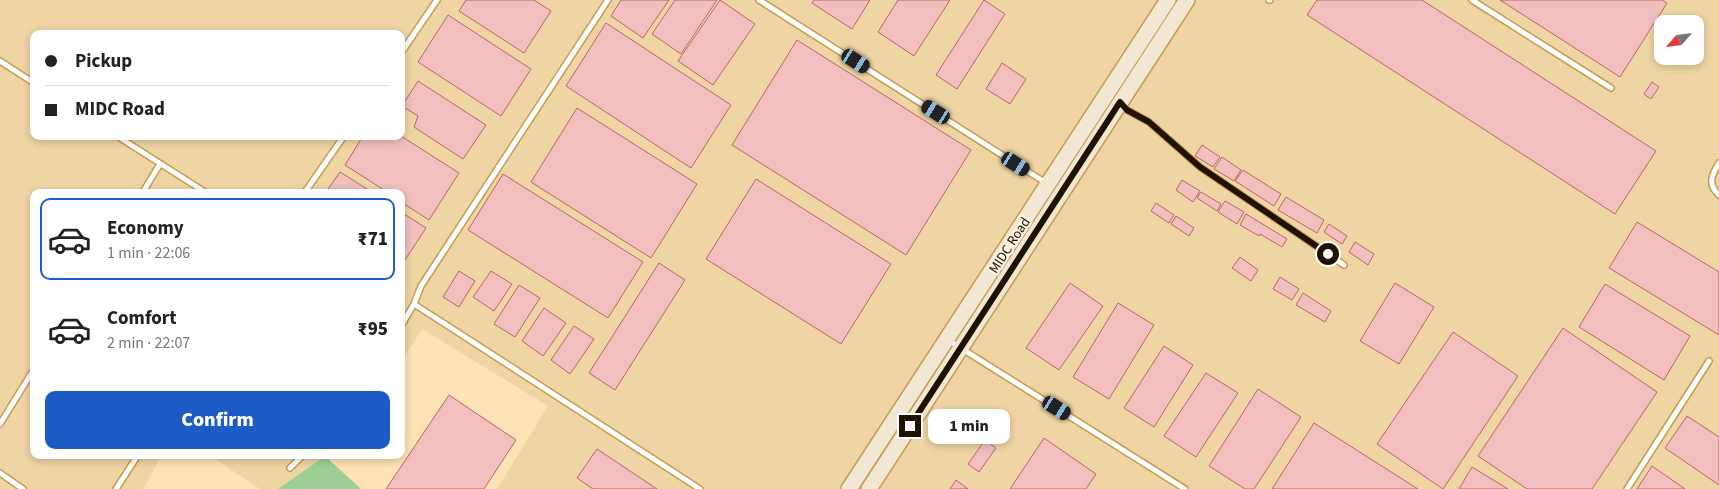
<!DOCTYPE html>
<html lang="en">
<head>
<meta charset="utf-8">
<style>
  body { margin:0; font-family:"Source Sans 3",sans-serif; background:#f6f6f6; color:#222; height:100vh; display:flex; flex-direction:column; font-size:19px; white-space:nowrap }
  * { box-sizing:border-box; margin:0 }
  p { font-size:16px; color:#767676 }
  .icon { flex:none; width:28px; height:28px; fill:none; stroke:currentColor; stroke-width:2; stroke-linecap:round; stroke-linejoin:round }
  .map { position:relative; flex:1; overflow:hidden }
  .sheet { position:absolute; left:30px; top:189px; width:375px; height:270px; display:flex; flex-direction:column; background:#fff; border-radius:10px; box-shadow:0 2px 8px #0003 }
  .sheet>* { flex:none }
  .top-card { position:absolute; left:30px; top:30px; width:375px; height:110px; border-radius:10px; box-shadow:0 2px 8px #0003; display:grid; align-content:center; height:110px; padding:0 15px; background:#fff }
  .needle { width:32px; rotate:242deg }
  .controls { position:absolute; left:1654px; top:15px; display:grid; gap:10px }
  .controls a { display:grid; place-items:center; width:50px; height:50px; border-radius:10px; background:#fff; box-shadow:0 2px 8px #0003; font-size:25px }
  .end { position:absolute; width:22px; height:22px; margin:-11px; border:6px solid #1f1300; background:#fff; box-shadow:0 0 0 2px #fff }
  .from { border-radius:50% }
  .bubble { position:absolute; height:35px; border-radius:10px; background:#fff; box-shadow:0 2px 8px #0003; font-size:16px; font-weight:800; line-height:35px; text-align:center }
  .car { position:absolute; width:15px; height:30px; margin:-15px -8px; border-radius:6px; box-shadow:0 0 4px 1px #0007; background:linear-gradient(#222 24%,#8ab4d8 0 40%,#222 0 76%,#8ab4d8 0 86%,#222 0) }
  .top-card b { display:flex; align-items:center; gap:18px; height:48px; font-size:19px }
  .top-card b+b { border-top:1px solid #e0e0e0 }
  .top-card i { width:12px; height:12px; background:#222 }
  ul { padding:9px 0 0; list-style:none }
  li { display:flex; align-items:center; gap:15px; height:82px; margin:0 10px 8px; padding:0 5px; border:2px solid transparent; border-radius:10px }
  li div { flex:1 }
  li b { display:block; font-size:19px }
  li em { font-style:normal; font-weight:800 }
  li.on { border-color:#1c5ac5 }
  li>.icon { width:45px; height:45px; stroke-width:1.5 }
  .action { display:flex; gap:10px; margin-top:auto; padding:10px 15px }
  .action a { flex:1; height:58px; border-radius:10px; background:#1c5ac5; color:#fff; font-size:20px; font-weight:800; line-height:58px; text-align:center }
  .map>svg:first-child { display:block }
  .built { fill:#efd4a4; fill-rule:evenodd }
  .green { fill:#9dcf94 }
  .building { fill:#f0bfbe; stroke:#ba6666 }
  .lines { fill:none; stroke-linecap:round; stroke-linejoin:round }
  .lane-casing { stroke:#c69c4e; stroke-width:8 }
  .secondary-casing { stroke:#c69c4e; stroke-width:18 }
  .lane { stroke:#fff; stroke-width:5 }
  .secondary { stroke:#f2e7d4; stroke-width:15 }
  .route { stroke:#1f1300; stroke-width:6 }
  .labels { text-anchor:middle; stroke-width:5; stroke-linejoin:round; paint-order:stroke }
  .street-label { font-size:14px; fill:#1f1300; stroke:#fcf3e4 }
</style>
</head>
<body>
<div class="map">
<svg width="1719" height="489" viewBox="0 0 1719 489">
  <rect width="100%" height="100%" fill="#fde3b6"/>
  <path class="built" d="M0,0H1719V489H497L548,406L422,329L401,363V192H34V455H162L143,489H0ZM1662,24H1695V56H1662ZM34,34H401V136H34Z
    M209,455H326L278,489H260Z"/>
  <path class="green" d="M325,456L361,489H278Z"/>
  <path class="building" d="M466,0H534L551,11L524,53L459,11Z
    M621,0H669L643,38L611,16Z
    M675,0H717L681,54L652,34Z
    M720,0L755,24L713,85L678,61Z
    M814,0H870L852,29L812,3Z
    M898,0H950L914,56L878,32Z
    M984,0L1005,14L957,89L936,75Z
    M1317,0H1422L1656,151L1615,214L1307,15Z
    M1500,0H1662L1667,3L1620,77Z
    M448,15L531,69L501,116L418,62Z
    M606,23L731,105L691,168L566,86Z
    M797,40L971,150L906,255L732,145Z
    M1002,63L1026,79L1010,104L986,89Z
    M418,81L486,125L463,159L414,127L418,116L402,106Z
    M1652,82L1659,87L1651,99L1644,94Z
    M577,108L697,184L651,258L531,182Z
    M363,136H401L459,173L429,220L401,202V192H387L345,165Z
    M1202,145L1220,157L1213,167L1195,156Z
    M1222,157L1241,170L1234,181L1214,169Z
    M1243,170L1281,194L1274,206L1235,181Z
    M340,172L372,192H326Z
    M503,174L643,262L608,318L468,230Z
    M756,179L891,264L841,344L706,259Z
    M1182,180L1200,191L1193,202L1176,190Z
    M1201,192L1221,204L1217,211L1197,198Z
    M1286,197L1324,220L1317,233L1278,210Z
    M1225,201L1244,212L1237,224L1218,212Z
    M1156,203L1174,215L1169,223L1151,211Z
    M401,212L426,228L401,266Z
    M1246,214L1287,239L1282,247L1260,234L1259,236L1240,225Z
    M1176,216L1194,228L1189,236L1171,224Z
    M1637,222L1719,272V335L1609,268Z
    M1329,224L1347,236L1342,244L1324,232Z
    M1355,242L1374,254L1368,265L1349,252Z
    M1240,257L1258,270L1251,281L1232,268Z
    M659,263L685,280L615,390L589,373Z
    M459,271L475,281L459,307L443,297Z
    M491,271L512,284L494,311L473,297Z
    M1280,277L1299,289L1292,300L1273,289Z
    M1070,283L1103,306L1059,370L1026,348Z
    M1395,283L1434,307L1399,364L1360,341Z
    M1605,284L1690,336L1664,380L1579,327Z
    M519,285L540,298L515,337L494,324Z
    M1303,293L1331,311L1325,322L1296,305Z
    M1118,303L1154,325L1109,399L1073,377Z
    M544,308L566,323L543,356L522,341Z
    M574,326L594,339L570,374L551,360Z
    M1563,328L1657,392L1592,489H1527L1478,456Z
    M1453,332L1518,376L1443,489L1377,444Z
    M1164,346L1193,365L1154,427L1124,408Z
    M1206,373L1238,393L1196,457L1164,436Z
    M1258,389L1301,417L1254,489H1245L1209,466Z
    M449,395L516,440L484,489H386Z
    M1687,416L1719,437V485L1665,448Z
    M1314,423L1418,489H1272Z
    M1044,438L1096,474L1086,489H1010Z
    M985,440L996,448L979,472L968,464Z
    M597,449L657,489H593L577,478Z
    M1652,466L1685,489H1637Z
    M1472,467L1508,489H1459Z
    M956,480L968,489H950Z"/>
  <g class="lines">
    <g class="lane-casing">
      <path id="lane" d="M608,0L421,286L414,304L700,489
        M759,0L1046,183
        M1269,0H1270
        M1472,0L1611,88
        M401,53L437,0
        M0,61L34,83
        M1122,104L1127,110L1149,122L1200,167L1344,265
        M117,136L205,192
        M1719,163C1712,174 1707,184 1719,195
        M143,192L160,164
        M305,192L344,136
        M401,326L414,304
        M948,340L1185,489
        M0,424L34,369
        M290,468L303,455
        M0,473L23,489
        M116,489L138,455
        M1627,489L1709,361"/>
    </g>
    <g class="secondary-casing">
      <path id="secondary" d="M849,489L1168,0
        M869,489L1187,0"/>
    </g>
    <use href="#lane" class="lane"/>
    <use href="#secondary" class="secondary"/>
  </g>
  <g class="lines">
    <path class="route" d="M910,426L1120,102L1127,110L1149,122L1200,167L1328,254"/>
  </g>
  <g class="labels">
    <g class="street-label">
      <text transform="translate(1009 245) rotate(-57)" y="5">MIDC Road</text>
    </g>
  </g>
</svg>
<div class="controls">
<a><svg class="needle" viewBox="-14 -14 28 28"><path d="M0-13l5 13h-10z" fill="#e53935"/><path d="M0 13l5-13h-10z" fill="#767676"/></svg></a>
</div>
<i class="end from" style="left:1328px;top:254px"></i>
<i class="end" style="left:910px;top:426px"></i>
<div class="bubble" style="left:928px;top:409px;width:82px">1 min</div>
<i class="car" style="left:856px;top:61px;rotate:123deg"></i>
<i class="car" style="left:936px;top:112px;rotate:302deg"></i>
<i class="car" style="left:1016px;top:164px;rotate:122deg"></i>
<i class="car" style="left:1057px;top:408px;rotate:122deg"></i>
<div class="top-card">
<b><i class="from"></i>Pickup</b>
<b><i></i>MIDC Road</b>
</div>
<section class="sheet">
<ul>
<li class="on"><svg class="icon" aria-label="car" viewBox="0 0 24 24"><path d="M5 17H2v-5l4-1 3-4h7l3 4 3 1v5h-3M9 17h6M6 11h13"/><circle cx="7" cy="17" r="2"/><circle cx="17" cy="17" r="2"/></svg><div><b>Economy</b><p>1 min · 22:06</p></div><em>₹71</em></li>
<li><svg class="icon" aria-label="car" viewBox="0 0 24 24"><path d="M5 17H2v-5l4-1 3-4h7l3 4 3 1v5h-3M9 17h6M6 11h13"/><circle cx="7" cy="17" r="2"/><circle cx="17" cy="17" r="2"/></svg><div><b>Comfort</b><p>2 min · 22:07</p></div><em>₹95</em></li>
</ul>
<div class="action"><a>Confirm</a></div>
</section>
</div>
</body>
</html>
